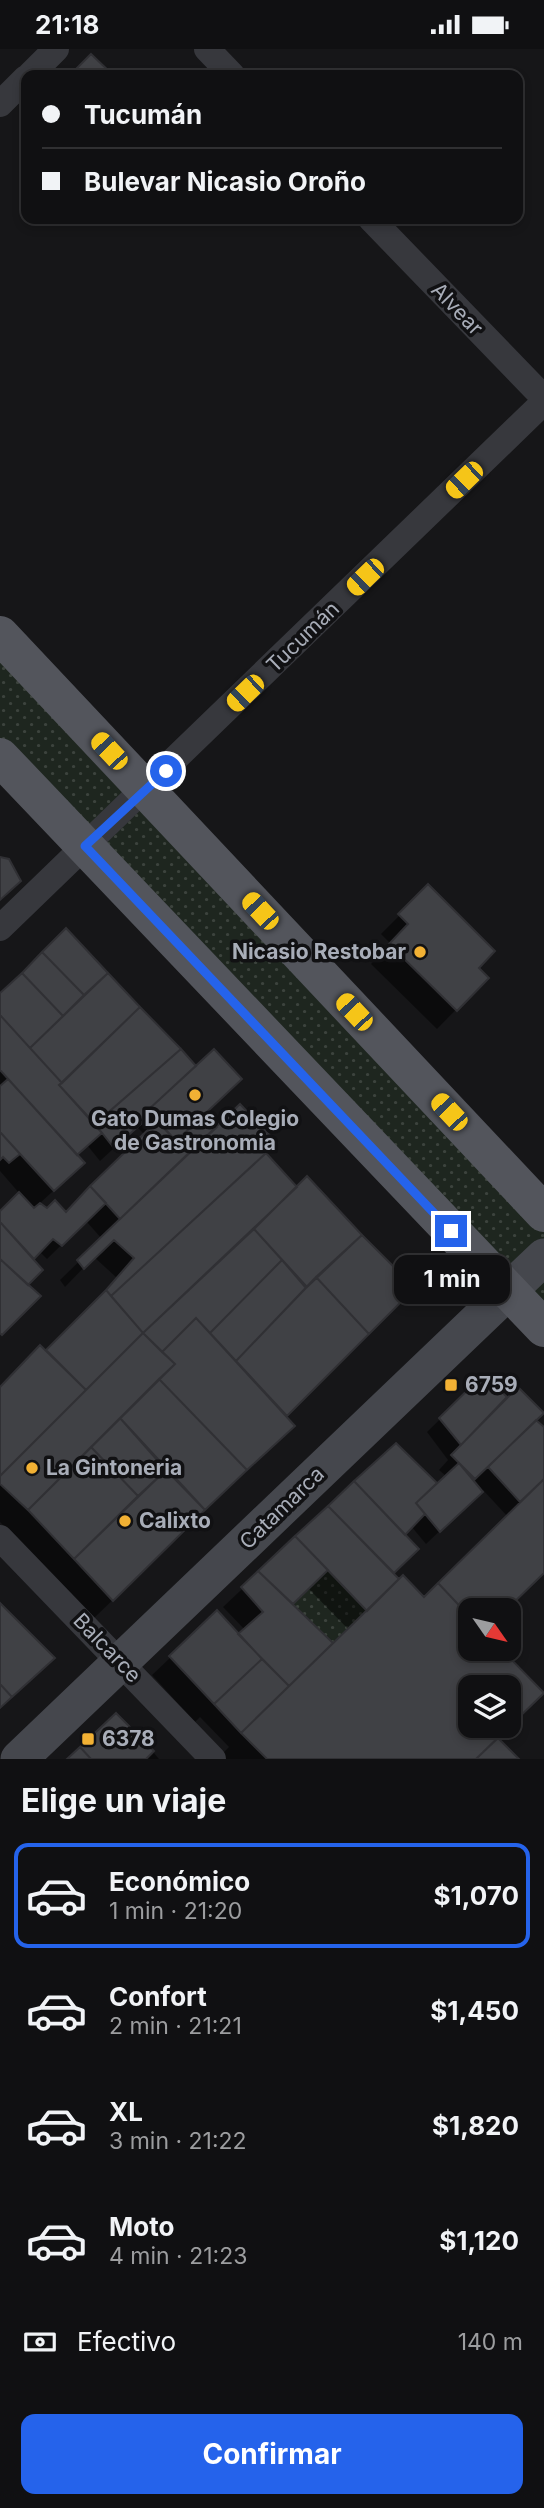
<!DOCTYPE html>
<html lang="es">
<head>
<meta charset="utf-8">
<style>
  body { margin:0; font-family:Inter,sans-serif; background:#1e1e20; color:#f1f3f6; height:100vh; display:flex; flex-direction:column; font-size:26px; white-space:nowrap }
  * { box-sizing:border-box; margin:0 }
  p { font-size:23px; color:#9c9d9f }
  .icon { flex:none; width:38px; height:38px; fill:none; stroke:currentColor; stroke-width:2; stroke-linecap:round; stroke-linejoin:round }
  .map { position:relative; height:1710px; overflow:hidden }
  .side { display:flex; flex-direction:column; background:#101012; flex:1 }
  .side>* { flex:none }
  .hud { position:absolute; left:21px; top:21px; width:502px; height:154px; border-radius:14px; box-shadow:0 4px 10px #0003,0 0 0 2px #303032; display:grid; align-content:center; height:154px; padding:0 21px; background:#101012 }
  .needle { width:46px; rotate:124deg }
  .tools { position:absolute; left:458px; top:1549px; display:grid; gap:14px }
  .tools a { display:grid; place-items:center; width:63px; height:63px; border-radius:14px; background:#101012; box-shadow:0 4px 10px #0003,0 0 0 2px #303032; font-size:35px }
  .end { position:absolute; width:32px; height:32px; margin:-16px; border:9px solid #2563eb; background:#fff; box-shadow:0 0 0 4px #fff }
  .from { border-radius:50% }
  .bubble { position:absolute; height:49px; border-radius:14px; background:#101012; box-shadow:0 4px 10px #0003,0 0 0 2px #303032; font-size:23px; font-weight:700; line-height:49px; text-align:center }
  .car { position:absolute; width:21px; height:42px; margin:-21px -10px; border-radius:9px; box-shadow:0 0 5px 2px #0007; background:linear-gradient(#f5c518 24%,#345 0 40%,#f5c518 0 76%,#345 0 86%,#f5c518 0) }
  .hud b { display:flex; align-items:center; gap:24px; height:66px; font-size:26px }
  .hud b+b { border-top:2px solid #303032 }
  .hud i { width:18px; height:18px; background:#f1f3f6 }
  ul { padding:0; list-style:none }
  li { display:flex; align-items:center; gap:21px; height:105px; margin:0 14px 10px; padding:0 7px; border:4px solid transparent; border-radius:14px }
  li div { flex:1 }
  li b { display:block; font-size:26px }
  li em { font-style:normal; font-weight:700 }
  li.on { border-color:#2563eb }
  li>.icon { width:63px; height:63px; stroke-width:1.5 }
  h2 { padding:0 21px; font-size:32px; line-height:84px }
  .pay { display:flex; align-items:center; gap:18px; height:77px; padding:0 21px; font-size:26px }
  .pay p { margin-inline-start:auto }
  .primary-button { display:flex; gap:14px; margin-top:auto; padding:14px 21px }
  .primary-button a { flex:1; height:80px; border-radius:14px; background:#2563eb; color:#fff; font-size:28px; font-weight:700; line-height:80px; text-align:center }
  .status { display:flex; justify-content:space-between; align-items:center; height:49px; padding:0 35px; background:#101012; direction:ltr }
  .status svg { height:19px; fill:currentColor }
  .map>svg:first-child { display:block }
  .grass { fill:url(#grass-dots) }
  .shadow { fill:#0007; fill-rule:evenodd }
  .building { fill:#404145; stroke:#303034; stroke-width:2; fill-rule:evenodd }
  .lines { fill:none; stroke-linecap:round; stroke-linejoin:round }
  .street { stroke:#37383d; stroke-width:26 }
  .secondary { stroke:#45474d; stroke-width:37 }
  .primary { stroke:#53555c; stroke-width:38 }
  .route { stroke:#2563eb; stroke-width:9 }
  .poi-dot { fill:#f2b134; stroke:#111113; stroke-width:2.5 }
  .labels { text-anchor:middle; stroke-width:7; stroke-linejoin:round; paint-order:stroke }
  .street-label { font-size:21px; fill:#a8adb8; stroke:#111113 }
  .poi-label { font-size:21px; font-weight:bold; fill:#a8adb8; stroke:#111113; text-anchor:start }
</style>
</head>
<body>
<div class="status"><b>21:18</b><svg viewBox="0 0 49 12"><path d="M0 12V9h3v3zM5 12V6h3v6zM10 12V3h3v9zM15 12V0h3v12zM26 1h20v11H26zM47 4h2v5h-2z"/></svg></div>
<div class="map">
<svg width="544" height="1710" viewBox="0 0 544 1710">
  <defs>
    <pattern id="grass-dots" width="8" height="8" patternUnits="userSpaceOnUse" patternTransform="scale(1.75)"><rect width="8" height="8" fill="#1e261f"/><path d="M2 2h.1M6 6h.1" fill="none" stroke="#3c433d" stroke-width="1.8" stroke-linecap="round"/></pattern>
  </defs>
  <rect width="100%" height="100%" fill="#161618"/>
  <path class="grass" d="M0,586L544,1164V1279L0,708Z
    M328,1521L367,1562L333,1594L293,1555Z"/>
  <path class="shadow" d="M428,838L476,919L487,929L437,980L371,915L391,895L381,885Z
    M66,881L196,1019L203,1065L217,1080L264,1105L297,1140L412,1239L284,1367L274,1396L93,1570L0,1473V1340L45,1303L117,1229L94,1208L65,1238L60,1231L102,1190L86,1172L47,1210L39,1202L31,1210L25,1236L38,1248L0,1286V1164L20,1145L0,1122V946ZM137,1078L145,1086L66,1165L39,1155L64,1132L76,1107L87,1096L100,1112ZM262,1229L265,1231L205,1291L202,1289Z
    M484,1327L544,1381V1522L504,1561H471V1600H498L541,1644L509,1638H471V1676L496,1689L516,1710H223L220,1707L229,1698L200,1668L195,1673L152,1626L171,1608L237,1588L245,1581L223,1558L396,1396L437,1437L447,1428L439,1421L448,1411L427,1383ZM483,1441L508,1468L424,1550L391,1525L416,1500L402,1486L411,1477L426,1495ZM308,1539L349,1581L333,1597L290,1556Z
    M154,1704L159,1710H148Z"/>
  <path class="building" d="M91,5L113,26H70Z
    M0,808L9,810L21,832L0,851Z
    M428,835L495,902L479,919L489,929L457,962L389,895L408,875L398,865Z
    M66,879L108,924L84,946L42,903Z
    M42,903L84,946L63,967L22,924Z
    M22,924L63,967L30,999L0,966V944Z
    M108,924L140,958L62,1034L30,999Z
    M140,958L181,1000L95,1075L59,1036Z
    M0,966L62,1034L59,1036L102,1084L77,1106L0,1021Z
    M181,1000L196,1017L148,1061L151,1066L114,1099L95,1075Z
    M214,1000L242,1030L176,1092L148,1061Z
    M8,1030L85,1114L54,1142L0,1083V1037Z
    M240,1055L277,1094L111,1247L106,1241L134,1209L114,1191L84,1220L77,1211Z
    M205,1065L217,1078L120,1170L90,1137L157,1072L176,1092Z
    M0,1083L20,1105L9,1114L3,1108L0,1111Z
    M266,1104L297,1138L143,1284L111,1247Z
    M307,1127L362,1186L307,1238L254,1180Z
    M90,1137L106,1154L62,1197L53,1190L34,1210L0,1173V1162L19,1143L34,1159L40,1154L47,1159L55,1151L66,1163Z
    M0,1173L43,1221L28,1236L0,1210Z
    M254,1180L282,1211L210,1284L196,1269L162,1303L143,1284Z
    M362,1186L415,1239L369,1285L316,1228Z
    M0,1210L41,1247L2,1286L0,1284Z
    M282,1211L306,1239L236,1312L210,1284Z
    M316,1228L369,1285L287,1367L236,1312Z
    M106,1241L143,1284L86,1341L46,1301Z
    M196,1269L295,1377L247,1421L159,1330L175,1315L162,1303Z
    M143,1284L175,1315L28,1461L0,1435V1427Z
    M40,1296L86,1341L0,1427V1338Z
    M484,1325L507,1348L461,1396L439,1369Z
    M159,1330L247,1421L205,1461L120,1369Z
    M518,1338L544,1364L475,1430L451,1406Z
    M120,1369L166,1421L138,1447L91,1398Z
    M536,1371L544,1378V1430L520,1453L488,1418Z
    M396,1394L437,1434L416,1454L425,1465L405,1486L354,1432Z
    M91,1398L138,1447L74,1510L28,1461Z
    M459,1414L483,1443L440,1483L416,1454Z
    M166,1421L205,1461L113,1552L74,1510Z
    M544,1430V1524L506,1561H471V1569L438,1534Z
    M354,1432L419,1500L394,1524L328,1457Z
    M328,1457L399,1530L367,1562L295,1487Z
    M295,1487L328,1521L293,1555L258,1522Z
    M258,1522L333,1594L289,1637L238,1585L263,1563L241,1538Z
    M403,1526L424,1548L438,1534L471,1569V1600H501L544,1644L476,1710H267L241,1684ZM471,1638H509V1676H471Z
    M0,1554L55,1609L12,1648L0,1635Z
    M217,1561L262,1610L214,1655L169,1607Z
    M262,1610L289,1637L241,1684L214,1655Z
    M0,1635L12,1648L0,1659Z
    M116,1664L154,1702L146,1710H91L80,1698Z
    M498,1689L519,1710H476Z
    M80,1698L91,1710H67Z"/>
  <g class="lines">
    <path class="street" d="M207,0L232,26
      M30,26L56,0
      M0,55L26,29
      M371,170L544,349
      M0,879L544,353
      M0,1489L213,1710"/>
    <path class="secondary" d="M19,1710L544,1208"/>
    <path class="primary" d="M0,586L544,1164
      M0,708L544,1279"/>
  </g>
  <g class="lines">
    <path class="route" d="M166,722L85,797L451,1182"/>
  </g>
  <g class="poi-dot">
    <circle cx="420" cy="903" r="7"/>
    <circle cx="195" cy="1046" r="7"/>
    <rect x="444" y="1329" width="14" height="14" rx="3.5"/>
    <circle cx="32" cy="1419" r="7"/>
    <circle cx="125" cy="1472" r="7"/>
    <rect x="81" y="1683" width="14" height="14" rx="3.5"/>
  </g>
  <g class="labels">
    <g class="street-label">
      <text transform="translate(457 260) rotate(46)" y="7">Alvear</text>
      <text transform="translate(303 588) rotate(-44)" y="7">Tucumán</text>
      <text transform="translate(282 1459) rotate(-44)" y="7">Catamarca</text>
      <text transform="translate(107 1599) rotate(46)" y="7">Balcarce</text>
    </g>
    <g class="poi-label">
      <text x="406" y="910" text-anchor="end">Nicasio Restobar</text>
      <text x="195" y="1077" text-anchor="middle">Gato Dumas Colegio<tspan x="195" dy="24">de Gastronomia</tspan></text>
      <text x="465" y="1343">6759</text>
      <text x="46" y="1426">La Gintoneria</text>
      <text x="139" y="1479">Calixto</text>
      <text x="102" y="1697">6378</text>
    </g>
  </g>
</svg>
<div class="tools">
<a><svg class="needle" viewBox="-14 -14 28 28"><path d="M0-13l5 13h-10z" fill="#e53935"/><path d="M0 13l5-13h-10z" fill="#9c9d9f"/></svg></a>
<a><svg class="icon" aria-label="layers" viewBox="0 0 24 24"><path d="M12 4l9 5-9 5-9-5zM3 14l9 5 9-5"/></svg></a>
</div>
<i class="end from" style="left:166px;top:722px"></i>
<i class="end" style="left:451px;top:1182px"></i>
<div class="bubble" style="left:394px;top:1206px;width:116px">1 min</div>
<i class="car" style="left:464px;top:431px;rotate:226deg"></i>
<i class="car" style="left:365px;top:528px;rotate:226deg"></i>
<i class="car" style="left:245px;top:644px;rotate:226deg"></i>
<i class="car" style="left:109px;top:702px;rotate:317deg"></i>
<i class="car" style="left:260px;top:862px;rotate:317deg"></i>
<i class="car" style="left:354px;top:963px;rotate:317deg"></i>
<i class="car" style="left:449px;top:1063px;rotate:317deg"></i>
<div class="hud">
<b><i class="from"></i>Tucumán</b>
<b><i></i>Bulevar Nicasio Oroño</b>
</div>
</div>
<section class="side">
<h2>Elige un viaje</h2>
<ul>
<li class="on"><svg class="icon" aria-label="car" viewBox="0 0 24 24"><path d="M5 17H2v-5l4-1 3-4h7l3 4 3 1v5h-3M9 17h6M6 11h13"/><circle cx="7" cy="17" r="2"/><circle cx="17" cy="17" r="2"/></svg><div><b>Económico</b><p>1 min · 21:20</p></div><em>$1,070</em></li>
<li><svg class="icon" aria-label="car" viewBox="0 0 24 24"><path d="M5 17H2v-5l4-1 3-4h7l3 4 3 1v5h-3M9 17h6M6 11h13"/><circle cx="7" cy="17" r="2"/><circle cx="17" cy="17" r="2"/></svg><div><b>Confort</b><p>2 min · 21:21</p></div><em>$1,450</em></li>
<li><svg class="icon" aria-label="car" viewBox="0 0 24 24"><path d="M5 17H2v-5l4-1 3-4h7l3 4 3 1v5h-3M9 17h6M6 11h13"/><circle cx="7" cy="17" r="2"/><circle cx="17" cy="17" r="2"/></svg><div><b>XL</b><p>3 min · 21:22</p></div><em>$1,820</em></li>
<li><svg class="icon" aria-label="car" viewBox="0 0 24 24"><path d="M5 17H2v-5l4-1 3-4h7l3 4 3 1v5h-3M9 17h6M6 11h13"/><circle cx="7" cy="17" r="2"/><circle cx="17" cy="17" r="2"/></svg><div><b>Moto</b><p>4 min · 21:23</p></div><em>$1,120</em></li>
</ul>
<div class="pay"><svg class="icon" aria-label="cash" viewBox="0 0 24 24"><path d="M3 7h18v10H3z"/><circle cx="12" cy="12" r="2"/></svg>Efectivo<p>140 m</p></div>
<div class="primary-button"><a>Confirmar</a></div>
</section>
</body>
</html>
